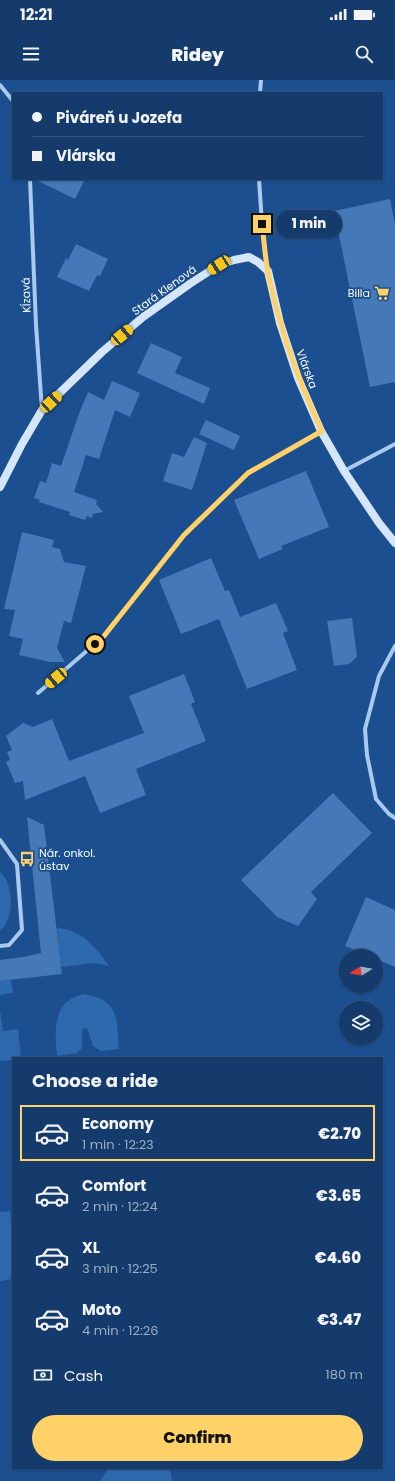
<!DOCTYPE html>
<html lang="en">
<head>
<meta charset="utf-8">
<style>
  body { margin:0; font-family:Poppins,sans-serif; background:#214673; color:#f1f3f6; height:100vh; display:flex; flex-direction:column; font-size:15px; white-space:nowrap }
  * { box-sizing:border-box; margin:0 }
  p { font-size:13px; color:#9dadc1 }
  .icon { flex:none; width:22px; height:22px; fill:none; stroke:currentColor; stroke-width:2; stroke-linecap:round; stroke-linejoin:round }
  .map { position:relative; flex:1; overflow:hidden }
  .drawer { position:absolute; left:12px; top:977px; width:371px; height:412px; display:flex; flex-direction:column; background:#143b6b; border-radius:0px; box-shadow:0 1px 3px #0004,0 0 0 1px #33557e }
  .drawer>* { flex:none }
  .top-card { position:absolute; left:12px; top:12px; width:371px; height:88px; border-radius:0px; box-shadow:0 1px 3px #0004,0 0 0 1px #33557e; display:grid; align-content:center; height:88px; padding:0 20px; background:#143b6b }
  .needle { width:26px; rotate:259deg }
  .fabs { position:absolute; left:339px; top:869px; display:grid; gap:8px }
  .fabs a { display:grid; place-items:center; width:44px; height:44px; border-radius:50%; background:#143b6b; box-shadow:0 1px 3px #0004,0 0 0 1px #33557e; font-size:20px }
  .end { position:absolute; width:18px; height:18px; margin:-9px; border:5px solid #ffd166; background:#111; box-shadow:0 0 0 2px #111 }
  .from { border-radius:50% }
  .bubble { position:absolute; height:28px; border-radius:14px; background:#143b6b; box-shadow:0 1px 3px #0004,0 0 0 1px #33557e; font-size:13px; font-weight:800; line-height:28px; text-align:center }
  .car { position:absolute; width:12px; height:24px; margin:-12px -6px; border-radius:5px; box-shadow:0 0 3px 1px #0007; background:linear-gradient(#f5c518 24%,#345 0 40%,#f5c518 0 76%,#345 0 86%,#f5c518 0) }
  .top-card b { display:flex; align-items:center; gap:14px; height:38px; font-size:15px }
  .top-card b+b { border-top:1px solid #33557e }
  .top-card i { width:10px; height:10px; background:#f1f3f6 }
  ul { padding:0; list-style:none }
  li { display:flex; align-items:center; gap:12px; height:56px; margin:0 8px 6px; padding:0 12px; border:2px solid transparent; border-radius:0px }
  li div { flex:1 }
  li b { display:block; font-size:15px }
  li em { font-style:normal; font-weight:800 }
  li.selected { border-color:#ffd166 }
  li>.icon { width:36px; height:36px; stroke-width:1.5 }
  h2 { padding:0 20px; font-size:18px; line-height:48px }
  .pay { display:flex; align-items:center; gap:10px; height:44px; padding:0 20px; font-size:15px }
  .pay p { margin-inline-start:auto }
  .button { display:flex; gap:8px; margin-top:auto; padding:8px 20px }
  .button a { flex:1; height:46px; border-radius:24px; background:#ffd166; color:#111; font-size:16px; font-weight:800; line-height:46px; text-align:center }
  .status { display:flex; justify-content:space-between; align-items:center; height:28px; padding:0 20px; background:#143b6b; direction:ltr }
  .status svg { height:11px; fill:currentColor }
  header { display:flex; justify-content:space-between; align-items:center; height:52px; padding:0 20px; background:#143b6b; font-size:18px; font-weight:800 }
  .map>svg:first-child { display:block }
  .green { fill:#2e69ad }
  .building { fill:#4478b7 }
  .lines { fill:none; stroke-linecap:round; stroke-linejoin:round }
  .street { stroke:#a9c9ee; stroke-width:4 }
  .secondary { stroke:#d6e6fa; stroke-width:8 }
  .route { stroke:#ffd166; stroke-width:5 }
  .labels { text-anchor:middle; stroke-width:3.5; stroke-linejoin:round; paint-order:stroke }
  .street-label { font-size:11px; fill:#fff; stroke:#1b4f8f }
  .poi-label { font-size:11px; fill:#fff; stroke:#1b4f8f; text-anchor:end }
</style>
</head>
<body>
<div class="status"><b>12:21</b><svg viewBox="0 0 49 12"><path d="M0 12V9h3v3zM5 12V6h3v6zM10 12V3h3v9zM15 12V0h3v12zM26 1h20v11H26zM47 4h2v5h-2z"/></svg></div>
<header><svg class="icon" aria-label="menu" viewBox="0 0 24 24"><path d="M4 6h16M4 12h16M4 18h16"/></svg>Ridey<svg class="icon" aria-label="search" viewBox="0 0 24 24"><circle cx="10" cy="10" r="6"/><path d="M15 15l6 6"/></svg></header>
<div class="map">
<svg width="395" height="1401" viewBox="0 0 395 1401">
  <rect width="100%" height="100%" fill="#1b4f8f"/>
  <path class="green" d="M0,792C14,803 15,840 0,850Z
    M57,848C80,849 97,867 109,886L94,883L61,887Z
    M11,900L13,913L0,915V901Z
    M86,914C121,922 116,939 119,969L101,971L93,966L87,948L82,949V968L77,973L57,976C54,949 53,918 86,914Z
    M0,930L3,951L18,949L21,978H13V980L0,981Z
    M10,1131L13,1161V1199L0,1201V1132Z
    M109,1388H170L172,1401H100Z"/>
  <path class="building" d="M34,99H85L75,119Z
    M390,119L395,145V302L370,307L334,131Z
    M76,164L108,179L100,196L97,195L89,211L57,197L66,178L68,180Z
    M151,263L182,277L175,293L210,308L204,324L137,293Z
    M112,301L140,313L130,337L115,330L99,379L86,375L74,412L97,420L96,424L103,432L93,434L92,438L87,436L85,440L69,435L70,432L39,422L40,420L34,418L40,401L46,403L52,383L61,386L80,331L88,312L104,320Z
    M206,340L240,356L234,370L199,354Z
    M194,357L207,363L192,410L163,401L172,373L184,377Z
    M306,391L329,447L281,466L283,469L259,479L234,420Z
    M22,452L54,460L52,467L60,469L64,482L86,486L71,543L64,541L57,568L65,582H50L19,575L23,559L9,556L15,530L4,529Z
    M211,478L225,511L229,510L240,537L276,523L288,551L283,553L297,590L247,609L219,539L181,554L159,500Z
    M352,538L357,577L349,584L334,586L327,541Z
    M184,594L195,622L191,624L206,661L136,689L146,715L100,733L85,696L25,720L23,701L15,703L6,682L10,680L7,672L12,670L6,656L23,643L33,647L52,639L69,681L144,653L129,616Z
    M333,713L372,753L311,812L317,819L298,846L277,837L241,800Z
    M27,737L44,745L62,894L0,901V880L23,877L41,873Z
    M366,817L395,830V887L376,879V876H369L345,866Z"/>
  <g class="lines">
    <path class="street" d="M0,5L13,21
      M260,13L261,0
      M30,99L36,245L42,330
      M259,99L262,144L267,189
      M344,391L395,364
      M395,566L379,596L365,649L367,675L376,719L389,734L395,738
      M38,613L104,556L184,455L248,393L321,351
      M0,760L17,784L22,850L9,865L0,866"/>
    <path class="secondary" d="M0,407L22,364L42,330L102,272L143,237L191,203L219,185L234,180L249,177L258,182L268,191L280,243L298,298L321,351L344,391L379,443L395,463"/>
  </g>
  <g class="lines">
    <path class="route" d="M95,564L104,556L184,455L248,393L322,351C298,300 279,247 268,192C265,177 264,160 262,144"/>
  </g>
  <defs>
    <g id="supermarket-bare" transform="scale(1.2)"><path d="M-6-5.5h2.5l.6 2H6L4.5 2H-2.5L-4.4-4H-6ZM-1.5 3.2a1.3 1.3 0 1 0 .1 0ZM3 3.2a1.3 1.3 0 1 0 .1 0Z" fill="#ffd166" stroke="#1b4f8f" stroke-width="2.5" paint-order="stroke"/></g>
    <g id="bus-bare" transform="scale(1.2)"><path d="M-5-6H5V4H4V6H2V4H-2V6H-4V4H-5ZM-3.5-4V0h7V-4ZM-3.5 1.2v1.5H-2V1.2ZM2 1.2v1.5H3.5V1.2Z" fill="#ffd166" stroke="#1b4f8f" stroke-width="2.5" paint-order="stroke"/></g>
  </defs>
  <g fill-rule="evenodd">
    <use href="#supermarket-bare" x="382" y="213"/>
    <use href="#bus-bare" x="27" y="779"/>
  </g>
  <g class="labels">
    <g class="street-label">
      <text transform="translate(164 210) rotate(-36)" y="4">Stará Klenová</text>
      <text transform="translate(26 215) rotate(-92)" y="4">Kĺzavá</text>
      <text transform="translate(307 289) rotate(70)" y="4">Vlárska</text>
    </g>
    <g class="poi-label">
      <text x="370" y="217">Billa</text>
      <text x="39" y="777" text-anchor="start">Nár. onkol.<tspan x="39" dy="13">ústav</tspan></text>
    </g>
  </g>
</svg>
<div class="fabs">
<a><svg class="needle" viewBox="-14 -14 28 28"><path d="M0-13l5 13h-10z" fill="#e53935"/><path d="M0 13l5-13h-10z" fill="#9dadc1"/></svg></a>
<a><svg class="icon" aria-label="layers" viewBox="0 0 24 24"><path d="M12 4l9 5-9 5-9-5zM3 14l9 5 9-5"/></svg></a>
</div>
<i class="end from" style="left:95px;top:564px"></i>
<i class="end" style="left:262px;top:144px"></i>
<div class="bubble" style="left:276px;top:130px;width:66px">1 min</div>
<i class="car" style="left:219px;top:185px;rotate:237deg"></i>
<i class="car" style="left:122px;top:255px;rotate:50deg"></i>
<i class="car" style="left:51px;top:322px;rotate:47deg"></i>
<i class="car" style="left:56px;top:598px;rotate:230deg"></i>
<div class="top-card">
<b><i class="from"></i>Piváreň u Jozefa</b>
<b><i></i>Vlárska</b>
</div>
<section class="drawer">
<h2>Choose a ride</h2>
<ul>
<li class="selected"><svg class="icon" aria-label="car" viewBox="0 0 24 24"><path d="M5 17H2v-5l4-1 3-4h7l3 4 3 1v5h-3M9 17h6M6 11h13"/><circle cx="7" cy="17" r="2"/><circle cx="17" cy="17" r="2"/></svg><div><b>Economy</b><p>1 min · 12:23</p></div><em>€2.70</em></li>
<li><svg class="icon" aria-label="car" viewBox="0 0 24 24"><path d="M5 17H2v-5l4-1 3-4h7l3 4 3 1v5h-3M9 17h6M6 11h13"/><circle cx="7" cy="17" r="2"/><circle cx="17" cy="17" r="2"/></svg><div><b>Comfort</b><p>2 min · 12:24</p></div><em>€3.65</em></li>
<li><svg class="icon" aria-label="car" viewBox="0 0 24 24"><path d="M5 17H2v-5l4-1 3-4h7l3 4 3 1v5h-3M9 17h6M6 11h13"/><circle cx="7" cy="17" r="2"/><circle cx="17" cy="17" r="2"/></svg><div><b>XL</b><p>3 min · 12:25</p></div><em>€4.60</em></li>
<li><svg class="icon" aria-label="car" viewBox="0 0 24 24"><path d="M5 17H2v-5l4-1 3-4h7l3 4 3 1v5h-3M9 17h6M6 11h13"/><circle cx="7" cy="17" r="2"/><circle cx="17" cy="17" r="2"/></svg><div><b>Moto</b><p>4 min · 12:26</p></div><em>€3.47</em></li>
</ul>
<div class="pay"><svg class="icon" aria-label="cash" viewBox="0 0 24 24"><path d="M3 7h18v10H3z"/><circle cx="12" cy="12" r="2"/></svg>Cash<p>180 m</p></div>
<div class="button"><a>Confirm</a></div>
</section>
</div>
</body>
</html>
